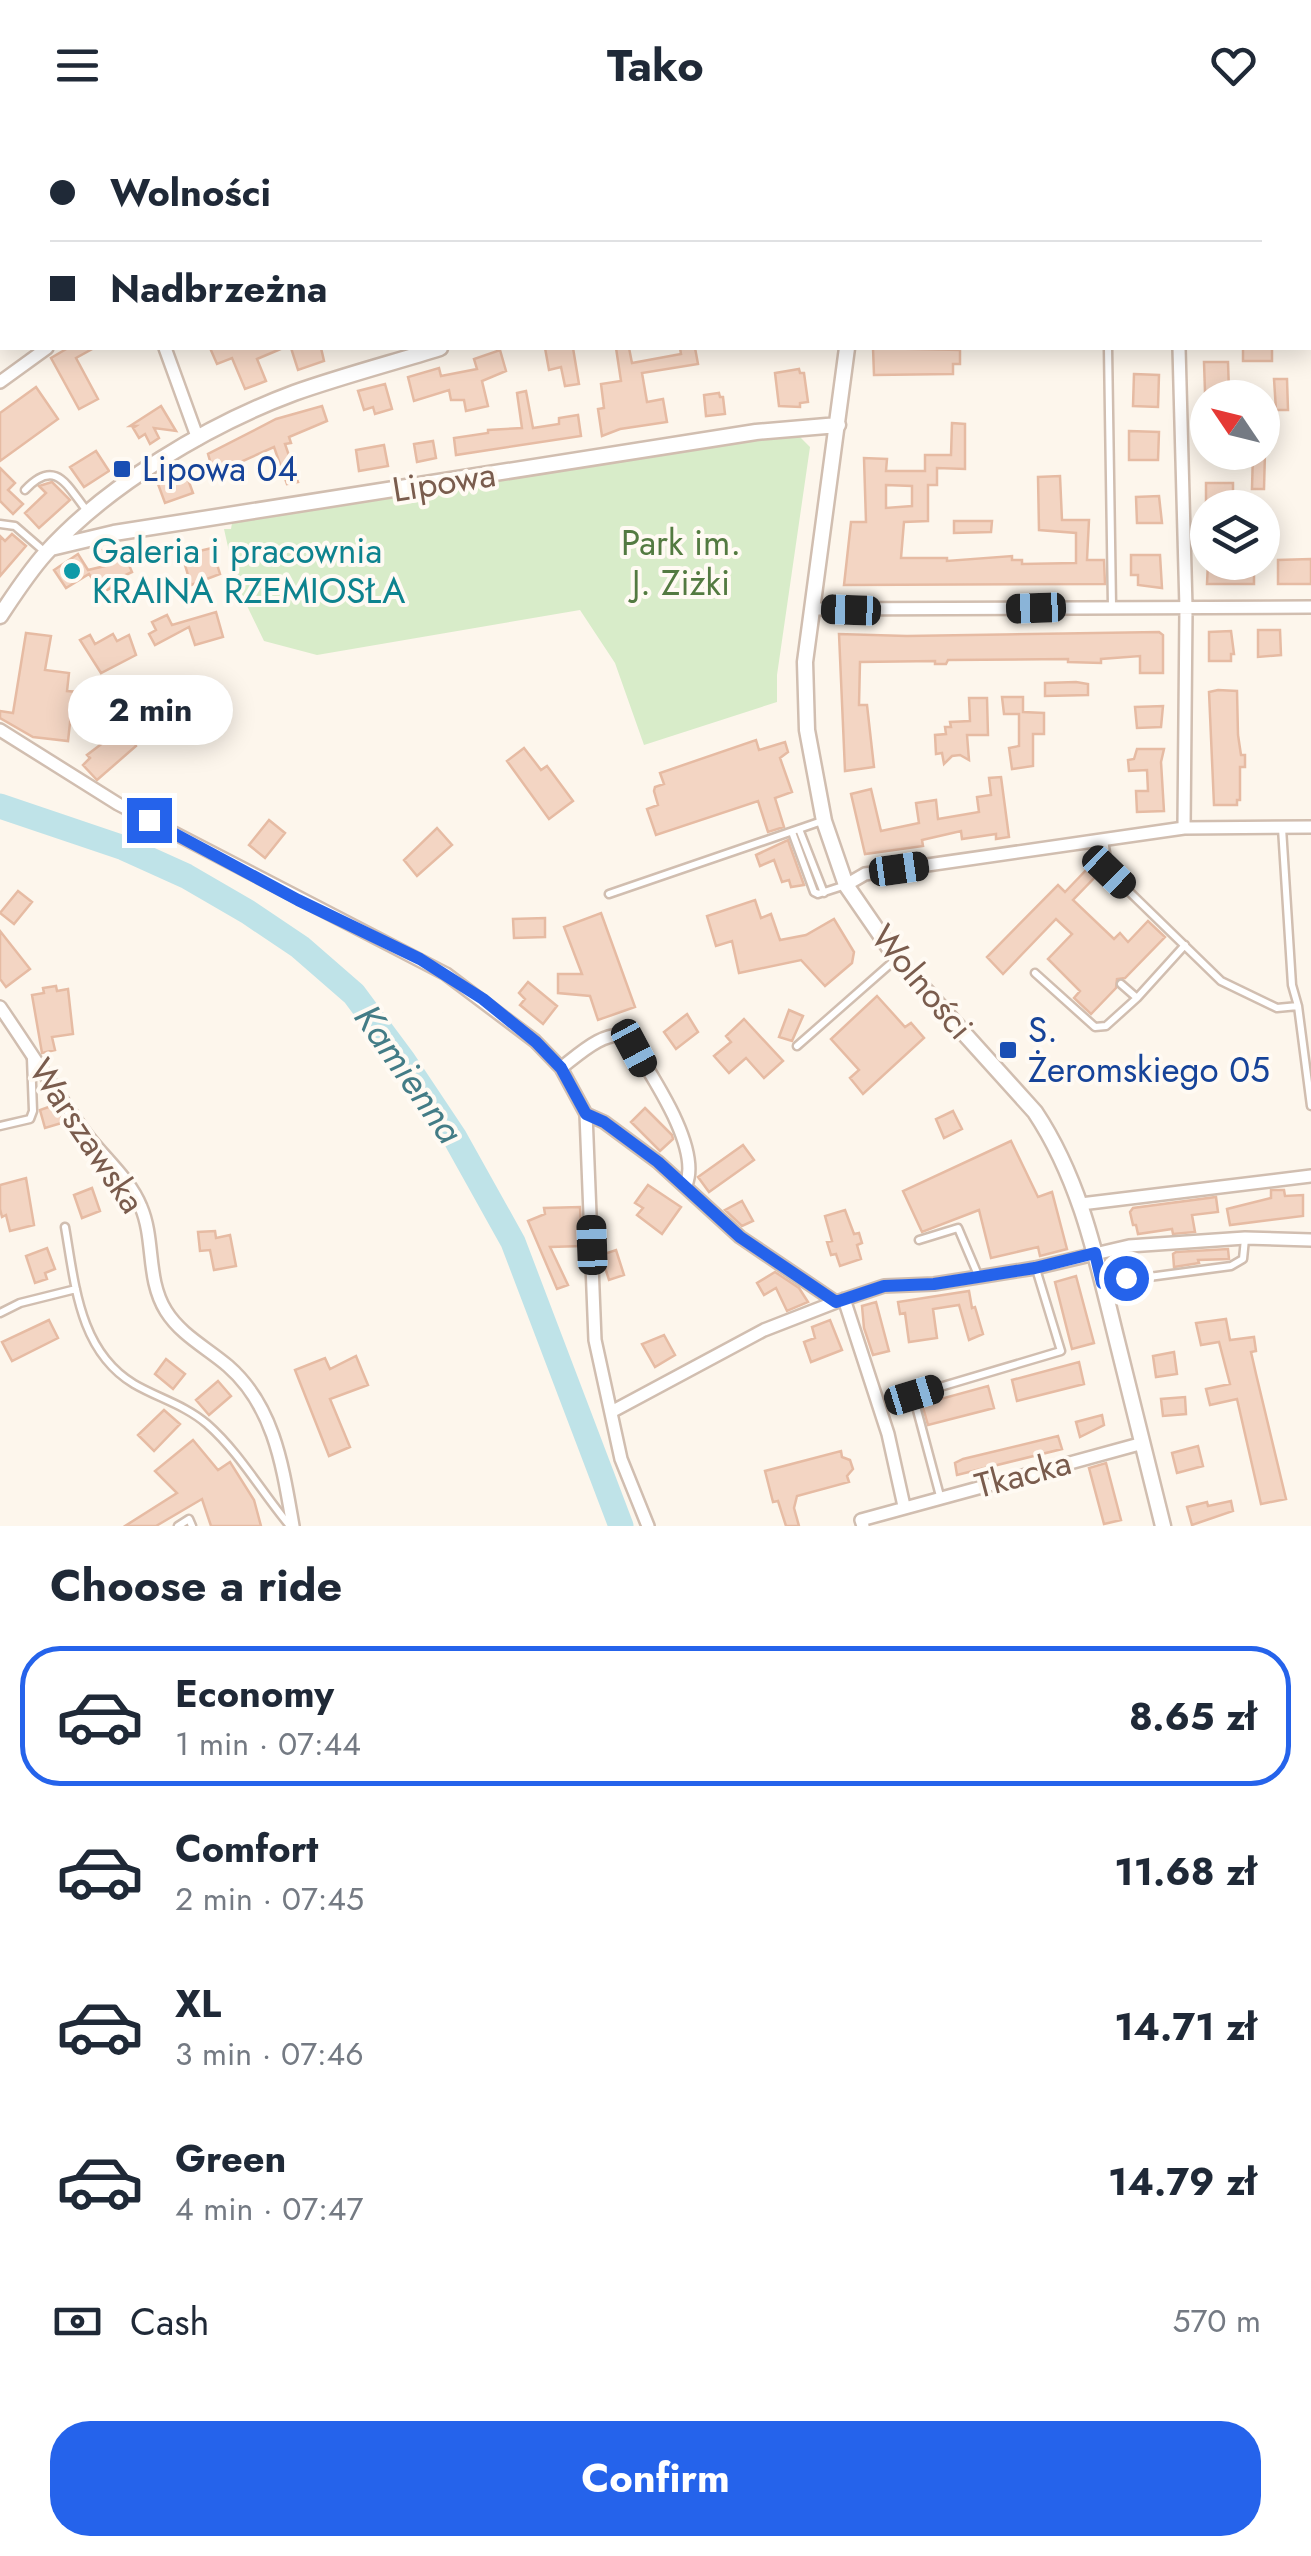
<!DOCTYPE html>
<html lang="en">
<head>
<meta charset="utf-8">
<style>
  body { margin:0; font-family:Jost,sans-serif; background:#f6f6f7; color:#1f2937; height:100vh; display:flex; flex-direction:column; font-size:38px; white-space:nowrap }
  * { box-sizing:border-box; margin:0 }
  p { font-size:32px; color:#747a83 }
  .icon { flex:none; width:55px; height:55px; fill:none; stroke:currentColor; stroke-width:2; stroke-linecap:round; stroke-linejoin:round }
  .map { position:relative; height:1396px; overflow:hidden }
  .drawer { display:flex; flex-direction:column; background:#fff; flex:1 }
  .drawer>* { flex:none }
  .top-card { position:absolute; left:0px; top:0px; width:1312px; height:220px; box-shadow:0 5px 25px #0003; display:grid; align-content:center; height:220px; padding:0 50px; background:#fff }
  .needle { width:65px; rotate:305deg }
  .buttons { position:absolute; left:1190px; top:250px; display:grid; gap:20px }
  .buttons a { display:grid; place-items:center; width:90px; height:90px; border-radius:50%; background:#fff; box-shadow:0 5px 25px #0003; font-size:50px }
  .end { position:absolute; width:45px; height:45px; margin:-22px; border:12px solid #2563eb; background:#fff; box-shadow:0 0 0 5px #fff }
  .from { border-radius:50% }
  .bubble { position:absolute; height:70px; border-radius:35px; background:#fff; box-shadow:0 5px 25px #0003; font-size:32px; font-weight:700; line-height:70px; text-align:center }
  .car { position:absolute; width:30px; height:60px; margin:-30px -15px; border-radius:12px; box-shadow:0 0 8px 2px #0007; background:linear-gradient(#222 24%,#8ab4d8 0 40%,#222 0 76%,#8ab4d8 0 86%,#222 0) }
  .top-card b { display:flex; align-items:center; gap:35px; height:95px; font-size:38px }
  .top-card b+b { border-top:2px solid #e0e1e3 }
  .top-card i { width:25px; height:25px; background:#1f2937 }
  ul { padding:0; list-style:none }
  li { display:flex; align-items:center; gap:30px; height:140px; margin:0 20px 15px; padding:0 30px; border:5px solid transparent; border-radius:40px }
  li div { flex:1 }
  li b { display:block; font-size:38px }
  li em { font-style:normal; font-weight:700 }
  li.on { border-color:#2563eb }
  li>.icon { width:90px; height:90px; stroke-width:1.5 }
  h2 { padding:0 50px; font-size:45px; line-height:120px }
  .pay { display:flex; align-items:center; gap:25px; height:110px; padding:0 50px; font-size:38px }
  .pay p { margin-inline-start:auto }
  .button { display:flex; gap:20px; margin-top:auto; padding:20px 50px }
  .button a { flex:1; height:115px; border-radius:40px; background:#2563eb; color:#fff; font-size:40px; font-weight:700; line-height:115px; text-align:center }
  header { display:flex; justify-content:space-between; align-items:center; height:130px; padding:0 50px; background:#fff; font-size:45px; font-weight:700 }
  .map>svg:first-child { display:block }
  .green { fill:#d8ecc9 }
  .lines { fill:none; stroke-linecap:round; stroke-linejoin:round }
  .river { stroke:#bfe3e8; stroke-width:25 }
  .building { fill:#f3d5c3; stroke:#e6bba3; stroke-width:2.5; fill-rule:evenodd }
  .service-casing { stroke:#d1beb0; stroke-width:11 }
  .minor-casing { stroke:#d1beb0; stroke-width:16 }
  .tertiary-casing { stroke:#d1beb0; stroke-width:19 }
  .service { stroke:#fff; stroke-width:6 }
  .minor { stroke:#fff; stroke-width:11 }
  .tertiary { stroke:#fff; stroke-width:14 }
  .route { stroke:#2563eb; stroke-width:12 }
  .transit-dot { fill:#1a4fb4; stroke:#fffaf3; stroke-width:4 }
  .culture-dot { fill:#0f9aa8; stroke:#fffaf3; stroke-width:4 }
  .labels { text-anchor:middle; stroke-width:8; stroke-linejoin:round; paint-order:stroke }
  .transit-label { font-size:35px; fill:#164399; stroke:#fffaf3; text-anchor:start }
  .street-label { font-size:35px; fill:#7a5c4d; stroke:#fffaf3 }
  .park-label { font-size:35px; fill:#537a41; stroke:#fffaf3 }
  .culture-label { font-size:35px; fill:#0d838f; stroke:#fffaf3; text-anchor:start }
  .water-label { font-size:38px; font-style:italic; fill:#437c86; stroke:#fffaf3 }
</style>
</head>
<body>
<header><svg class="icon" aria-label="menu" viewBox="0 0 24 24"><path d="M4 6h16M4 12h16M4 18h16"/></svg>Tako<svg class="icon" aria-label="heart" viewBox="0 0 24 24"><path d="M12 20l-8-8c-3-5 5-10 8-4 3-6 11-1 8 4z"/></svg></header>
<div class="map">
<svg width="1311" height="1396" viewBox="0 0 1311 1396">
  <rect width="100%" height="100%" fill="#fdf6ec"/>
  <path class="green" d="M791,304H797L810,317L777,545V572L644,615L615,533L580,480L317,525L264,511L236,453L224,399H231L232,393Z"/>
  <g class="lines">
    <path class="river" d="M0,676L124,718L186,746L248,782L300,817L354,864L403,930L455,1008L513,1112L621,1396"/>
  </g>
  <path class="building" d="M68,218H94L76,228L98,269L79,279L51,228Z
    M210,218H283L257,229L266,251L245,259L232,228L217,234Z
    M291,218H321L324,231L298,240Z
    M545,218H573L579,254L565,256L561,237L549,240Z
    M616,218H629L632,233L681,224L680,218H695L698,234L642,243L647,272L663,269L667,292L620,299L602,306L598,279L604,278L601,254L621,251Z
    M873,218L960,220V234H953V244L874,245Z
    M1243,218H1272V231H1243Z
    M500,220L506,241L482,251L488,276L466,281L464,270H451L449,260L414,271L408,247L439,238L441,246L477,239L474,229Z
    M1204,232H1228L1229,262H1205Z
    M799,239L800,243H804L808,272L800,273V277L779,276L775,243Z
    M1134,244L1159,245L1158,277L1133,276Z
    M1274,249H1287L1288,280H1276Z
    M385,254L392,279L375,284L373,277L364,280L358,261Z
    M36,257L58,289L0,331V283Z
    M526,261L533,298L559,294V288L578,285L581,306L456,325L454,308L488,303V300L522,298L517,263Z
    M719,263L720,267H723L725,284L706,286L704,265Z
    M161,276L176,301L154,298L159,308L150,314L145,304L139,308L133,298L136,296H130Z
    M322,276L327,291L289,307L291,313L285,314L298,352L287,354L274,317L236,334L238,341L215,348L208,324L276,289Z
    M952,293L965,294V339L937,338V355H928V391L904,392L901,428H947V431L1012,426V430H1022V434L1076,433V403L1039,400L1038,347L1060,346L1062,390H1089L1087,430H1104L1105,454L844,455L851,392H866L864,328L887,329L886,341H925V325H951ZM886,355L912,356V376L886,378Z
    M1129,301L1159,302L1158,330H1129Z
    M433,311L436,328L417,332L414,314Z
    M384,315L388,336L359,341L356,320Z
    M96,321L109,341L84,357L70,337Z
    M1253,322H1265L1264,359H1252Z
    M0,338L15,353L8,360L23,374L13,384L0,371Z
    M186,344L193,363L165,373L158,354Z
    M52,352L70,370L39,398L25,383L46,363L39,356Z
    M1206,353H1233V378H1206Z
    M1159,366L1162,393H1137L1136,367Z
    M954,391H992L991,402L954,403Z
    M12,404L26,416L0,446V406L5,411Z
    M121,416L132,442L119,448L122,453L107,460L105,454L99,458L89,444L66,458L54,440L78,424L88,440L109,435L103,420Z
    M212,418L220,444L191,455L182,425Z
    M1131,425H1160L1162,458L1138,455V445H1131Z
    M1311,429V454H1278V430Z
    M1208,432H1254V454H1207Z
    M216,482L223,507L195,515L189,497L155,515L149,504L156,500L152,492L167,485L172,495Z
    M1258,500H1280L1281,525L1258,527Z
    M1231,501L1234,524H1231V531H1209V502Z
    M1159,502L1163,505V543H1140V526L1101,529V533L1068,532V529L948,530L946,534H935V531L860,532L859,575H867L874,637L845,641L839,504L907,506Z
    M26,503L51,506L45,540L69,543L67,561L79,562L76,585L71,584L68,611L33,607L0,588V581L13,583Z
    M113,504L117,511L129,505L136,525L101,543L80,510L90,505L95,514Z
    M1076,552L1088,554V565L1045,566V553Z
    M1218,560L1237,561L1238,605L1241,625H1245V637H1240V670H1237V675H1214L1209,562Z
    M1002,567H1023V582L1044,583V604H1033V636L1012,639L1009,618L1019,616V584H1004Z
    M969,568H987L988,605H967L969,630L960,625L952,626L944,634L942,623L936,624L935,605L946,604L945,597H951L950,592L970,591Z
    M1163,576L1161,597L1137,598L1135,577Z
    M125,596L136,616L97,650L83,635L90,628L87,625Z
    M756,610L759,620L785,612L788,622L780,628L792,662L775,668L784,697L768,702L758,671L656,705L647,679L658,675L654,661L655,657L664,654L660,643Z
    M524,618L541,640L547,636L573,671L549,689L507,631Z
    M1137,619H1164L1161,632L1164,681L1137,682L1136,661H1148L1147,640L1129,641L1128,630L1134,629Z
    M1001,647L1009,707L996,709V704L962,709L961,701L922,710L923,716L865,724L851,664L871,659L881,701L919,693L916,673L936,670L938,689L979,682L977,667L991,665L989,648Z
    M269,690L285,703L265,728L249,715Z
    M437,698L452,715L417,746L404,730Z
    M788,710L790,716L804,755L791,757L789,750L782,752L774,730L760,736L756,725Z
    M1089,737L1097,745L1073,770L1114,809L1120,803L1128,812L1148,791L1165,807L1125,848L1117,849L1116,858L1091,884L1074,868L1080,861L1048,829L1072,804L1056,789L1003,844L987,827L1058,755L1065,762Z
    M18,761L32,772L14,794L0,783Z
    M755,770L761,788L771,784L780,810L806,805L834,789L854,822L852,833L825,856L801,830L739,843L732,811L716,816L707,786Z
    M601,783L635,877L598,890L590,866L558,863V844H582L564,797Z
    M545,788V807L514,808L513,789Z
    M0,801L30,839L6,857L0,849Z
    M528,852L557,876L543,894L520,875L525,869L519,863Z
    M56,856L57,861L68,859L73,904L52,907L55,920L42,923L32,865L44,863L43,858Z
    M877,866L905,897L911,893L924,908L863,964L850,948L859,940L831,909Z
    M789,880L803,886L792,911L779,907Z
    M687,884L698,902L676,919L664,902Z
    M744,889L783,931L764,948L746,928L729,943L714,926L731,912L726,906Z
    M54,975L65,992L45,998L40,980Z
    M645,978L672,1005L673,1009L660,1021L631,992Z
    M953,981L962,999L944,1008L936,989Z
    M1011,1011L1038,1067L1052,1062L1067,1119L1040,1126L1038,1117L991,1128L979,1080L922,1102L903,1061Z
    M743,1015L754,1030L709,1062L698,1047Z
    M26,1048L34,1095L10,1101L6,1085L2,1087L0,1079V1055Z
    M648,1055L681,1077L662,1104L637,1085L643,1078L635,1073Z
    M92,1058L100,1081L82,1088L74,1065Z
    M1271,1060H1284L1285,1066L1303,1065V1086L1230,1095L1227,1079L1271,1068Z
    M1216,1067L1218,1082L1192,1085L1195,1102L1173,1104L1172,1099L1138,1104L1136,1095H1133L1130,1082L1133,1078Z
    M742,1071L753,1091L742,1096L725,1080Z
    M580,1077L582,1116L550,1117L568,1155L557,1159L528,1091L545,1084L544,1078Z
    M845,1080L854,1104L859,1103L862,1113L857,1115L861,1129L840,1136L836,1124L831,1125L827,1112L832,1111L825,1086Z
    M215,1101L216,1108L230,1105L236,1136L214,1140L210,1120L200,1121L198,1102Z
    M47,1118L55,1139L45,1143L47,1149L35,1153L26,1126Z
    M1228,1119L1229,1129L1198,1130L1199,1133L1174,1137L1173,1124L1176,1122Z
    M616,1120L624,1145L609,1150L601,1125Z
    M775,1142L799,1158L808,1172L787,1181L776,1158L764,1165L757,1153Z
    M1076,1146L1094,1213L1072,1219L1055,1152Z
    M969,1161L972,1178L975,1177L983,1204L969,1210L959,1175L933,1179L937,1208L909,1212L905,1183L900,1184L898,1172Z
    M876,1172L889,1221L873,1225L864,1198L862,1176Z
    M1226,1189L1230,1210L1254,1207L1256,1221L1251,1222L1256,1244L1286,1369L1261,1374L1237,1269L1210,1275L1206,1259L1230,1254L1219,1212L1201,1215L1196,1193Z
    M49,1190L58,1208L12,1231L2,1212Z
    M830,1190L842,1220L811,1232L804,1212L815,1208L812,1197Z
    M664,1205L675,1225L655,1237L642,1214Z
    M1174,1222L1177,1244L1156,1247L1153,1226Z
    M356,1226L368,1255L330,1269L350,1317L329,1326L295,1240L325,1228L330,1239Z
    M166,1229L185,1244L173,1259L155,1244Z
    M1079,1232L1084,1254L1017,1271L1012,1250Z
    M218,1251L231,1266L209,1285L196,1270Z
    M988,1256L994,1278L928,1295L922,1274Z
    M1185,1267L1186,1284L1163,1286L1161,1269Z
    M164,1280L180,1294L154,1321L138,1305Z
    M1102,1285L1104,1295L1080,1307L1076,1292Z
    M1058,1306L1062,1319L957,1345L955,1333L963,1329Z
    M193,1310L218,1340L230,1332L254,1370L261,1396H211L202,1369L156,1396H125L177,1363L155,1341Z
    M1198,1316L1203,1336L1177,1343L1172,1323Z
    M841,1321L842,1327L850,1330L853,1339L847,1346L849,1352L797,1366L794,1378L799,1396H786L778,1371L773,1372L765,1341Z
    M1106,1333L1121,1390L1104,1394L1089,1338Z
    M1231,1371L1233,1381L1192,1395L1187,1377L1207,1372L1208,1376Z"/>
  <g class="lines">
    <g class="service-casing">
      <path id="service" d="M237,0L238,2
        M1108,218L1112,476
        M25,360C56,327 67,356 87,381
        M0,394L15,396L45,422
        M1282,698L1292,855L1298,876
        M799,699L824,763
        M792,702L814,762L818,764L846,755
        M1104,710L1109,742L1221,851L1277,878L1298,876L1311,976
        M609,764L822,691
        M1035,843L1095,897L1106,896L1137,868
        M1121,854L1137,868L1185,815
        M797,916L896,829
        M0,996L30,989L33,981L31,928
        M65,1097C75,1154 79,1221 134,1254C158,1268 185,1275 207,1294C240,1323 262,1363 290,1396
        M919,1110L958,1098L978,1145
        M1104,1153L1231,1136L1243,1129L1245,1109
        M0,1183L20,1173L76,1159
        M940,1366L913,1265L1061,1221L1036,1139
        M178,1396L189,1389L192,1396"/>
    </g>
    <g class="minor-casing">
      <path id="minor" d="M81,0L82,2
        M1143,0L1144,2
        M36,2L41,0
        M545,2L546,0
        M0,22L2,21
        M1310,185H1311
        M165,218L198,309
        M1179,218L1186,478L1184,698
        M0,252L47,218
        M812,479L1311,477
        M0,600L118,674L446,844L535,911L561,938L586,984L595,1210L621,1329L648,1396
        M846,755L865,744L1184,698L1311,697
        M0,877C29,919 56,963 86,1004C104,1028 130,1049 141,1077C155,1110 146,1149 166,1181C181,1205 207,1218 228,1236C275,1277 283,1339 293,1396
        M561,938C578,925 606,898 628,907C648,941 702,1016 686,1055
        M586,984L604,992L658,1032L740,1107L836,1172L884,1156L934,1154L1035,1138L1129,1116L1245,1108L1311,1110
        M1081,1074L1311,1046
        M844,1169L888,1304L904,1376
        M613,1281L764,1200L836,1172
        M863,1396L861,1390L1143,1313"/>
    </g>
    <g class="tertiary-casing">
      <path id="tertiary" d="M807,0L808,2
        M847,218L805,532L807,600L824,691L846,755L897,829L1035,982C1081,1051 1097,1131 1117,1211C1132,1273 1148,1334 1163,1396
        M51,418L114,403L756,302L838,295
        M0,486C14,465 28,443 45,424C107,355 208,295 294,263C342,246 392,233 440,218"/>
    </g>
    <use href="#service" class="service"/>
    <use href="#minor" class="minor"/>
    <use href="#tertiary" class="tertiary"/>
  </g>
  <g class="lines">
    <path class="route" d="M149,690L298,770L420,829L483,869L536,912L561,938L586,984L604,992L658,1032L740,1107L836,1172L884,1156L934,1154L1035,1138L1095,1123L1102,1153L1126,1148"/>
  </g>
  <g class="transit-dot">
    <rect x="112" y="329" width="20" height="20" rx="5"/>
    <rect x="998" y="910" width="20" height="20" rx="5"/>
  </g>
  <circle class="culture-dot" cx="72" cy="441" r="10"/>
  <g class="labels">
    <g class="transit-label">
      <text x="142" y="351">Lipowa 04</text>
      <text x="1028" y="912">S.<tspan x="1028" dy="40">Żeromskiego 05</tspan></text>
    </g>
    <g class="street-label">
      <text transform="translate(444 352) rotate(-9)" y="12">Lipowa</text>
      <text transform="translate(922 852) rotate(50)" y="12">Wolności</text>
      <text transform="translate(87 1006) rotate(56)" y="12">Warszawska</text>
      <text transform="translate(1023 1344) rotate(-15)" y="12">Tkacka</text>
    </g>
    <g class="park-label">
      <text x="681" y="425">Park im.<tspan x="681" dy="40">J. Ziżki</tspan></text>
    </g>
    <g class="culture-label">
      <text x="92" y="433">Galeria i pracownia<tspan x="92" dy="40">KRAINA RZEMIOSŁA</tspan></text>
    </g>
    <g class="water-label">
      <text transform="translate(409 944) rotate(55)" y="13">Kamienna</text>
    </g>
  </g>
</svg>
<div class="buttons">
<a><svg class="needle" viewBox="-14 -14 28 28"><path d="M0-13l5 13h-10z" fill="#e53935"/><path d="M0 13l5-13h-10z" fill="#747a83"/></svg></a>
<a><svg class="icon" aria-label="layers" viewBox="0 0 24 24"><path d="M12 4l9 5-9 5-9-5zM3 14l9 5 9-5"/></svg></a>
</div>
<i class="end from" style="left:1126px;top:1148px"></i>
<i class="end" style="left:149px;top:690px"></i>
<div class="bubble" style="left:68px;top:545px;width:165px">2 min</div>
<i class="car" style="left:1036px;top:478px;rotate:268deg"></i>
<i class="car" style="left:851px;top:480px;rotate:272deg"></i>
<i class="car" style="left:899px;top:739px;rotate:82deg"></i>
<i class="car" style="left:1109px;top:742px;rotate:134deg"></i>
<i class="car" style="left:634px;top:918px;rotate:152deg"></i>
<i class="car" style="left:592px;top:1115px;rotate:358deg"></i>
<i class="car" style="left:914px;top:1265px;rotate:73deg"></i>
<div class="top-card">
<b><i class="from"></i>Wolności</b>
<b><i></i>Nadbrzeżna</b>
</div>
</div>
<section class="drawer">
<h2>Choose a ride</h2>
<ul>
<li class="on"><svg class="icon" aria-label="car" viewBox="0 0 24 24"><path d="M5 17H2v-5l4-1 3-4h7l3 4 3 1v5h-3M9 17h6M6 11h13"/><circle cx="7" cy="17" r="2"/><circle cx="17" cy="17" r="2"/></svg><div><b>Economy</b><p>1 min · 07:44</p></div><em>8.65 zł</em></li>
<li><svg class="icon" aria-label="car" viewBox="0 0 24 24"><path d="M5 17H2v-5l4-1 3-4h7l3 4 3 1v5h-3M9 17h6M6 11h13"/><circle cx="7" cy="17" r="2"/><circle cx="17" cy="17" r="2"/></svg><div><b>Comfort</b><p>2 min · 07:45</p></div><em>11.68 zł</em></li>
<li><svg class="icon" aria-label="car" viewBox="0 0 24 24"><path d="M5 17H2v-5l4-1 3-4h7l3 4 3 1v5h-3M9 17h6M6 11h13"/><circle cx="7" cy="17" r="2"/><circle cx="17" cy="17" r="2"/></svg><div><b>XL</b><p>3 min · 07:46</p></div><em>14.71 zł</em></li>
<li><svg class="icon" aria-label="car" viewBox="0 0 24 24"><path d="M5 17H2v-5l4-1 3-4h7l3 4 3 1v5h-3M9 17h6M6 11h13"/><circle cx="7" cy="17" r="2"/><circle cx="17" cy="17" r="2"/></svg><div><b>Green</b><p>4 min · 07:47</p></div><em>14.79 zł</em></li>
</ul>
<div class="pay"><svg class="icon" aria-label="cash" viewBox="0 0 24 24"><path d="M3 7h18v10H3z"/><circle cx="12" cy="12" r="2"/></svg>Cash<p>570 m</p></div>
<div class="button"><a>Confirm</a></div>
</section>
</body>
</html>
